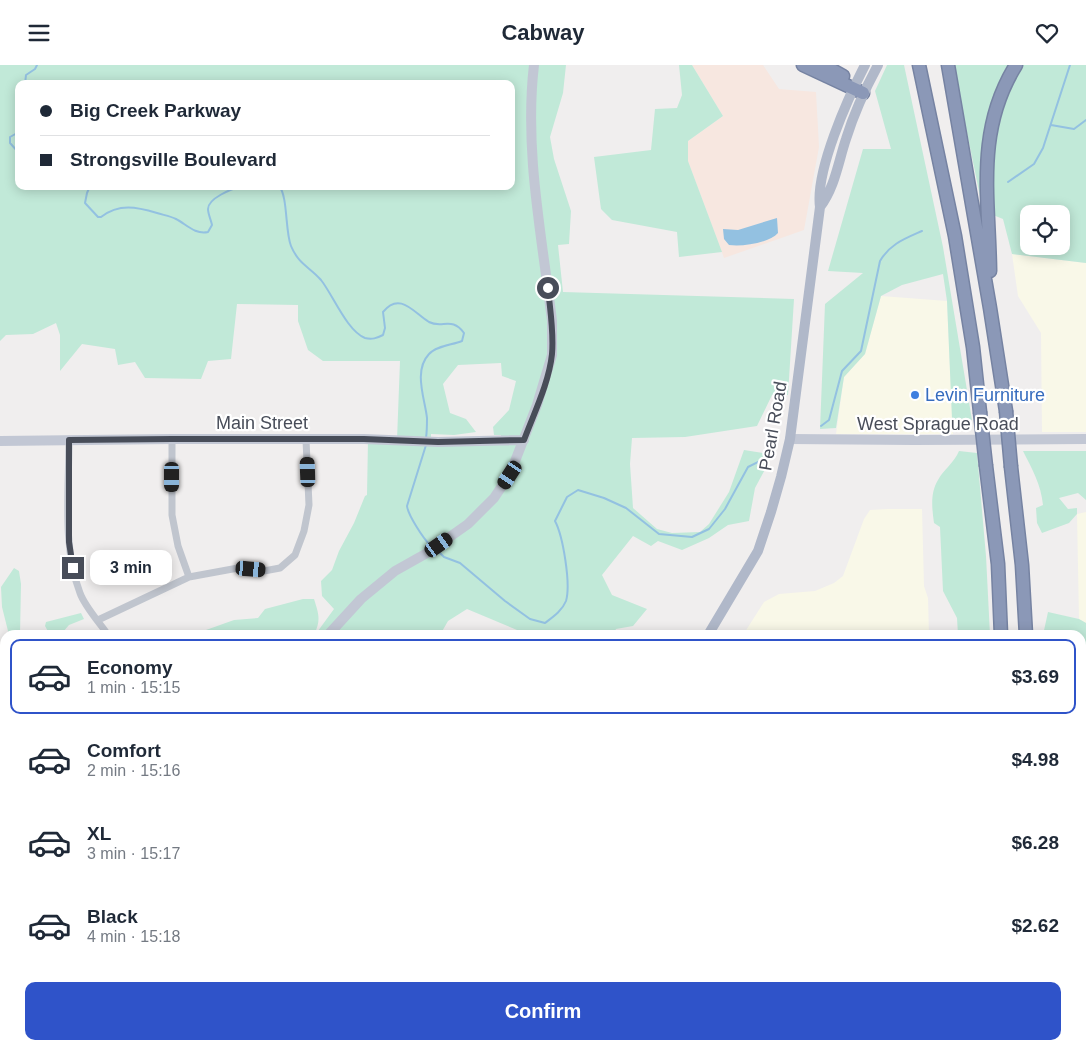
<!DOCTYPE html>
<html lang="en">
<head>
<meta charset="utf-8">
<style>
  body { margin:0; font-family:Helvetica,sans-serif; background:#f2f2f3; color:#1f2937; height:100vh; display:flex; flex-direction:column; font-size:19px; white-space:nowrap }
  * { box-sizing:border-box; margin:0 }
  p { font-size:16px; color:#747a83 }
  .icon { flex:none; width:28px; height:28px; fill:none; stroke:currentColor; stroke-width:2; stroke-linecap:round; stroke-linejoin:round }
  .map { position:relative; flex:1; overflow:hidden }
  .details { position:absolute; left:0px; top:565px; width:1086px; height:420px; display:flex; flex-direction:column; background:#fff; border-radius:15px 15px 0 0; box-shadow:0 2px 12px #0003 }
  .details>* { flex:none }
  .hud { position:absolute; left:15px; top:15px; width:500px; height:110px; border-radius:10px; box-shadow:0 2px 12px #0003; display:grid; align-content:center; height:110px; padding:0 25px; background:#fff }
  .controls { position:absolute; left:1020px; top:140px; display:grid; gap:10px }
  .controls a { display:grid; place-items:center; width:50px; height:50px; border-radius:10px; background:#fff; box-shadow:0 2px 12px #0003; font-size:25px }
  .end { position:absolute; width:22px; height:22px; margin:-11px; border:6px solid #484d59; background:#fff; box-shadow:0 0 0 2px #fff }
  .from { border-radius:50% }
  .bubble { position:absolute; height:35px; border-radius:10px; background:#fff; box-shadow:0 2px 12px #0003; font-size:16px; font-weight:800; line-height:35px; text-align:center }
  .car { position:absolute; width:15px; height:30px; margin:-15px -8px; border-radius:6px; box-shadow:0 0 4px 1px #0007; background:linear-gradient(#222 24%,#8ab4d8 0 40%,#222 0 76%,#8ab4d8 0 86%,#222 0) }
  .hud b { display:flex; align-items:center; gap:18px; height:48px; font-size:19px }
  .hud b+b { border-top:1px solid #e0e1e3 }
  .hud i { width:12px; height:12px; background:#1f2937 }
  ul { padding:9px 0 0; list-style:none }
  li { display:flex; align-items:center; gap:15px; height:75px; margin:0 10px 8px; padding:0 15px; border:2px solid transparent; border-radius:10px }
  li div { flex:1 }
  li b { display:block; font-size:19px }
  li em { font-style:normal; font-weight:800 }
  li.current { border-color:#2f53c9 }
  li>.icon { width:45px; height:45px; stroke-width:1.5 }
  .cta { display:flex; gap:10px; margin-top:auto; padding:10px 25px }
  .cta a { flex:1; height:58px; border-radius:10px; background:#2f53c9; color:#fff; font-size:20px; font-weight:800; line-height:58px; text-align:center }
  header { display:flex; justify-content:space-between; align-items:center; height:65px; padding:0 25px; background:#fff; font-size:22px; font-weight:800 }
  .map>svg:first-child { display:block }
  .commercial { fill:#f9f8e8 }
  .medical { fill:#f7e7e0 }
  .green { fill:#c1e9d8; fill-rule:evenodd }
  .water { fill:#93c1e1 }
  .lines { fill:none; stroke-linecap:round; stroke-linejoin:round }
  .stream { stroke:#93c1e1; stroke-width:2 }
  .highway-casing { stroke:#7683a2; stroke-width:15 }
  .street { stroke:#c0c5ce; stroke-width:7 }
  .secondary { stroke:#c2c7d4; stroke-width:10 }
  .primary { stroke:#b0b8c9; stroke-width:10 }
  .highway { stroke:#8b98b7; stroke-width:12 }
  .highway-bridge-casing { stroke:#7683a2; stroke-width:15; stroke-linecap:butt }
  .highway-bridge { stroke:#8b98b7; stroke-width:12 }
  .route { stroke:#484d59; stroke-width:6 }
  .shop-dot { fill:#3f7fe0; stroke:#fff; stroke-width:2 }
  .labels { text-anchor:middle; stroke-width:4.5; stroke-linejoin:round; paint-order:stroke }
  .shop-label { font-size:18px; fill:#366cbe; stroke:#fff; text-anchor:start }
  .street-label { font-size:18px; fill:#484d59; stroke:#fff }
</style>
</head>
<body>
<header><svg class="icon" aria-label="menu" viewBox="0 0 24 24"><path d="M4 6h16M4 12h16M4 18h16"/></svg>Cabway<svg class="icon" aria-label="heart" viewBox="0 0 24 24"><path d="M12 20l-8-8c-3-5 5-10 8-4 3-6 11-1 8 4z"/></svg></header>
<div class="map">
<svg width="1086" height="985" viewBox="0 0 1086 985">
  <rect width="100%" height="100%" fill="#f0eeee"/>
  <path class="commercial" d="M1012,189L1086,198V367H1042L1041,268L1018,231Z
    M881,231L947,236L953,369H836L844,312L865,289Z
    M888,444H922L924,521L928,533L929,570H743L764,537L779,529L815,526L834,518L843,511L864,454L870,445Z
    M1086,447V558L1079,554L1077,449Z
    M393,980H441L442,983L440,985H391Z
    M474,980H949L950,985H472Z"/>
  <path class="medical" d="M692,0H763L779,24L816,27L819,82L804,165L724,193L688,96V76L723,51Z"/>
  <path class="green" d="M0,0H566L563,28L550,72L554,94L571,146L569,179L558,180L563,227L794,234L788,330H772L757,361L685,372L632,373L630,399L633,443L657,464L672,468L700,467L709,459L729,427L744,385L763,388L769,397L755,423L749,456L728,460L709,473L682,485L658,476L651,481L633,471L602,510L612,530L647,544L633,561L616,564L613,570H529L467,544L448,556L440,570H315L334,544L322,531L321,516L332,505L339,486L354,458L365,431L367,430L368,375H397L400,296H323L308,285L298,256V240L237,239L231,294L208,296L201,314L145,313L135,297L118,300L115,284L82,279L60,306V270L56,258L33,269L6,270L0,276ZM19,19H511V121H19ZM501,298L502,311L516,316L509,345L493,362L494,370H501V375H431V369L454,370L476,367L466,354L450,348L443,319L458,300Z
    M679,0H692L723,51L688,76V96L722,187L679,192L677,167L612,155L601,144L594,92L651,85L655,44L677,43L682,30Z
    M887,0H904L943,182L972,355L952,354L947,236L943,209L902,220L881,231L865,289L844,312L836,363L820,364L825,239L863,208L828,206L863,84H891L875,26Z
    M953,0H1013L1009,5L983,129L980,131Z
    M1022,0H1086V198L1012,189L1003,154L993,150L990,93L1001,42ZM1029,149H1061V181H1029Z
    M959,386L977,388L986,491L990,570H958L957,553L943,526L940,462L934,458C932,444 930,428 938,415C944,404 954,398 959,386Z
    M1023,386H1086V435L1078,428L1059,433L1068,444L1077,443V449L1069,458L1042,468L1037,458L1036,443L1043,440C1041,419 1032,404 1023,386Z
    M14,503L19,506L21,519L20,570H9L2,542L1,522Z
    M303,534H314C319,550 321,555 314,570H192L234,555L258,553L265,544Z
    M1048,547L1079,554L1086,558V985H1063V980H1081V570H1043Z
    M81,548L84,554L69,560L63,567L64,570H50L45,561L46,557Z
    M953,980H1010V985H953Z"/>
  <path class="water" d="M777,153L778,168C769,178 742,182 729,180L724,174L723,164L738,165Z"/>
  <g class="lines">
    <path class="stream" d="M25,19L26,10L35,4L37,0
      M1051,60L1074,64L1086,55
      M19,67L10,72V78L19,88
      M1008,117L1034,99L1043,83L1070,0
      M90,121L87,128L85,138L98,152H101C119,138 137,142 157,148C163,150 170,151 176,154C186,159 195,170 208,167L212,160C211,155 208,149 208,144C208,133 232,124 241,121
      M279,121C288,131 285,166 291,181C299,200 310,202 321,215C333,230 347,266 365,273C372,275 377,273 383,270L385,263L383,247C400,226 414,248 429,257C442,264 452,251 464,268L462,276C452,280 436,281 429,289C413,306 425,334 427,353C427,360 427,366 426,373
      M821,361L829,355L842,306L861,286L880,196C890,179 904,174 922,166
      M426,380L407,441C408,450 423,473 430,480
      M438,486L444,492L460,498L505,536L530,554L545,558C553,552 562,546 566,536C571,519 563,471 555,456L567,432L578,425L604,433L626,443L659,469L692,472L709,464L725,444L748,402L766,393"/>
    <g class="highway-casing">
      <path id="highway" d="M803,0L863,28
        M823,0L843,11
        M919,0L955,171L973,282L980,347
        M948,0L990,243L1006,346
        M990,206C989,132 975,66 1016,0
        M986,401L998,499L1001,570
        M1011,402L1022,500L1026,570
        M1020,980V985
        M1047,980V985"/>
    </g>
    <path class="street" d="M172,374V450L178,481L189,512
      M69,375C69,424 62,482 80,528C85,542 100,558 108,570
      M98,555L189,512L238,503L264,506L280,503L295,490L304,466L309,440L306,375
      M0,616H5
      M0,716H5
      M0,978H5"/>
    <path class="secondary" d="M790,374L914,375L1086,374
      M0,376L172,374H364L438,377L524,375
      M328,570L361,534L395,506L427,488L468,459L494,433L510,409L537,340L552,290V256C542,171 524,85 534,0
      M145,985V980
      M168,985L169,980"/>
    <path class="primary" d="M820,142C835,122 838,98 846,74C854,48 865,24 878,0
      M708,570L758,486L771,447L781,412L790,374L820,142C815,106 848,33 865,0
      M446,985L449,980"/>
    <use href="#highway" class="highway"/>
    <g class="highway-bridge-casing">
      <path id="highway-bridge" d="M1006,346L1011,402
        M980,347L986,401"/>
    </g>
    <use href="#highway-bridge" class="highway-bridge"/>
  </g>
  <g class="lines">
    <path class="route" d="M73,503L69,477V375L172,374H364L438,377L524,375C534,348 549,318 552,289C554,267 550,245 548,223"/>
  </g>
  <circle class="shop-dot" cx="915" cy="330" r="5"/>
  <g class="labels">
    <g class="shop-label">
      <text x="925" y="336">Levin Furniture</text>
    </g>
    <g class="street-label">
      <text x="262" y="364">Main Street</text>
      <text x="938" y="365">West Sprague Road</text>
      <text transform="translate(773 361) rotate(-80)" y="6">Pearl Road</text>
    </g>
  </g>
</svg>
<div class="controls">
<a><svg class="icon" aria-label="locate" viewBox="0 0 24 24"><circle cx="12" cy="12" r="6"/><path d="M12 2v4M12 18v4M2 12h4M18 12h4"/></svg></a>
</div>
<i class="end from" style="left:548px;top:223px"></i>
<i class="end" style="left:73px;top:503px"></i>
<div class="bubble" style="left:90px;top:485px;width:82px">3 min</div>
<i class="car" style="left:308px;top:407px;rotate:358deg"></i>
<i class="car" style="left:510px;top:410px;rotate:213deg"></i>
<i class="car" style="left:172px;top:412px;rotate:180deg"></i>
<i class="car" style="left:439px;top:480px;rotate:55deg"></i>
<i class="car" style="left:251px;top:504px;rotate:95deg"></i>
<div class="hud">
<b><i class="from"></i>Big Creek Parkway</b>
<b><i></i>Strongsville Boulevard</b>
</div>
<section class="details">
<ul>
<li class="current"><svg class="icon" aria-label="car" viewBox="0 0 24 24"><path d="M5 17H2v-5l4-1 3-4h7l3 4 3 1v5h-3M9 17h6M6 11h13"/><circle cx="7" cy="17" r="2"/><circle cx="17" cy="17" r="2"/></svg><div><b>Economy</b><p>1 min · 15:15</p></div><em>$3.69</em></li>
<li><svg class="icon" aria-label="car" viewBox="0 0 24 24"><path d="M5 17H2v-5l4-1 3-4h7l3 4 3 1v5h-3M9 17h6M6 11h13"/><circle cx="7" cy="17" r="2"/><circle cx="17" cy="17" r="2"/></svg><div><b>Comfort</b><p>2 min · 15:16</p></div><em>$4.98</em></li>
<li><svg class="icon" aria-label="car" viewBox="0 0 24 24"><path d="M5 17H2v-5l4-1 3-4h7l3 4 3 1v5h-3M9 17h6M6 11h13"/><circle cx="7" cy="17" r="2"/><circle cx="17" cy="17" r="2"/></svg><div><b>XL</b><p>3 min · 15:17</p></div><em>$6.28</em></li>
<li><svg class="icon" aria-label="car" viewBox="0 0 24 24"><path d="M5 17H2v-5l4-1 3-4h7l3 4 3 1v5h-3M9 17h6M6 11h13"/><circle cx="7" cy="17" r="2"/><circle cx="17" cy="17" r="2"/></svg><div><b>Black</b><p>4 min · 15:18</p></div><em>$2.62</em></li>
</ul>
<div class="cta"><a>Confirm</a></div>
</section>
</div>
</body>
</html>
